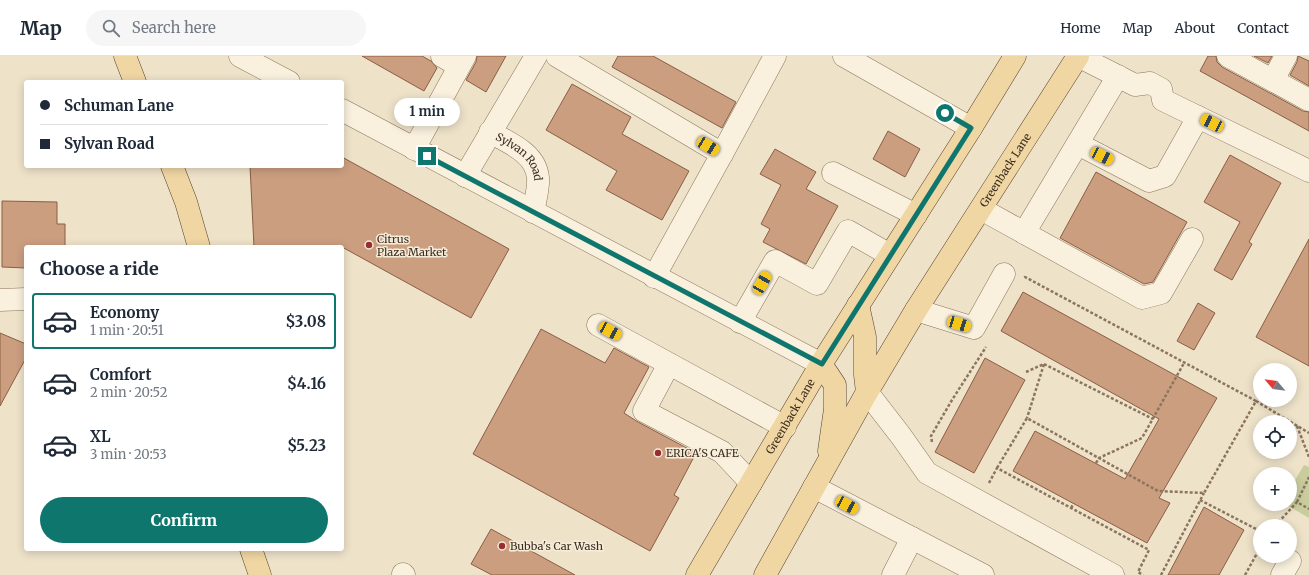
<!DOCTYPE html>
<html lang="en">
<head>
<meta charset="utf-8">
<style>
  body { margin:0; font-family:Merriweather,serif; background:#f6f6f7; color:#1f2937; height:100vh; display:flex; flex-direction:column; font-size:15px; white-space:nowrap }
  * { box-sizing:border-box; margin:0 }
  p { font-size:13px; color:#747a83 }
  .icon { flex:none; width:22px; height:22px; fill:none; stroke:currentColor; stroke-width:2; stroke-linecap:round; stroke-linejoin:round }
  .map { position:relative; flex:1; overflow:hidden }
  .panel { position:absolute; left:24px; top:189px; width:320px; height:306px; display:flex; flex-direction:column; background:#fff; border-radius:4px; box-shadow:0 2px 10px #0003 }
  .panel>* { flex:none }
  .hud { position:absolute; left:24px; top:24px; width:320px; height:88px; border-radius:4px; box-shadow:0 2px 10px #0003; display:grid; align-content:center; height:88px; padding:0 16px; background:#fff }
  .needle { width:26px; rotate:299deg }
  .buttons { position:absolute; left:1253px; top:307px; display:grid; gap:8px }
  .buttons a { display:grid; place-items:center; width:44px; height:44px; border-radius:50%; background:#fff; box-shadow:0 2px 10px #0003; font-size:20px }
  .end { position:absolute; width:18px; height:18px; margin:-9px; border:5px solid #0f766e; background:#fff; box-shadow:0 0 0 2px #fff }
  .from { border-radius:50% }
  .bubble { position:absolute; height:28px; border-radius:14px; background:#fff; box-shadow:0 2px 10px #0003; font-size:13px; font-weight:700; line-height:28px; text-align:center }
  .car { position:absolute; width:12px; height:24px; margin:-12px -6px; border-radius:5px; box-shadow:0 0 3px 1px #0007; background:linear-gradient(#f5c518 24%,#345 0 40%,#f5c518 0 76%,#345 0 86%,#f5c518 0) }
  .hud b { display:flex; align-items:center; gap:14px; height:38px; font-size:15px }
  .hud b+b { border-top:1px solid #e0e1e3 }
  .hud i { width:10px; height:10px; background:#1f2937 }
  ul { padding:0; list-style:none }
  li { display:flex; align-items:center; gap:12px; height:56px; margin:0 8px 6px; padding:0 8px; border:2px solid transparent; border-radius:4px }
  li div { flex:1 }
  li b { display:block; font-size:15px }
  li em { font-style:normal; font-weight:700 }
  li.on { border-color:#0f766e }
  li>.icon { width:36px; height:36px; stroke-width:1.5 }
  h2 { padding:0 16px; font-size:18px; line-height:48px }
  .action { display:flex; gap:8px; margin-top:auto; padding:8px 16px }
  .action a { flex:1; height:46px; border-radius:24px; background:#0f766e; color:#fff; font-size:16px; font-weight:700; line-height:46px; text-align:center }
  header { display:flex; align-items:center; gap:24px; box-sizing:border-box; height:56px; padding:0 20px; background:#fff; border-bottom:1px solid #e0e1e3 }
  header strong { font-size:19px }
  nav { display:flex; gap:22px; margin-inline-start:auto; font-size:14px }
  .search { width:280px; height:36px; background:#f6f6f7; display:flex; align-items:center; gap:10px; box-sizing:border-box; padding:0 14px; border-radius:22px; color:#747a83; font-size:15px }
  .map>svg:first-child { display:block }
  .green { fill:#c9cd9d }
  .building { fill:#cc9e80; stroke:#8a5e44 }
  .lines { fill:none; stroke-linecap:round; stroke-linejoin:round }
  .minor-casing { stroke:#8b755e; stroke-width:23 }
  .major-casing { stroke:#594332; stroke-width:23 }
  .path { stroke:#8b755e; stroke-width:2.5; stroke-dasharray:3 2; stroke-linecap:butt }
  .minor { stroke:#f9f0dd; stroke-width:22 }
  .major { stroke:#f0d6a3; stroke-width:22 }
  .route { stroke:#0f766e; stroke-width:5 }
  .poi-dot { fill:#992e32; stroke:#f6edd9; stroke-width:1.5 }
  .labels { text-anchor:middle; stroke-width:3; stroke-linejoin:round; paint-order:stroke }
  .street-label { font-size:11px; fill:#3c2d21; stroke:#f6edd9 }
  .poi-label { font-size:11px; fill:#3c2d21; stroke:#f6edd9; text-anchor:start }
</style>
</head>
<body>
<header>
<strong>Map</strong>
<div class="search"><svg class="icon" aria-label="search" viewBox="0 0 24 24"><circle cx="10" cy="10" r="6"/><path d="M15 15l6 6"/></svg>Search here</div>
<nav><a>Home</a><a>Map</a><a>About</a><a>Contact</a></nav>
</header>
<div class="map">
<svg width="1309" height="519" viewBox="0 0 1309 519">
  <rect width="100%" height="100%" fill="#eee2c9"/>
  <path class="green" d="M1304,409L1309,411V462L1285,448H1290V433Z"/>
  <path class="building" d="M362,0H422L431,5L437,12L424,35Z
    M477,0H506L486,36L466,24L476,6Z
    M618,0H653L736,46L722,72L612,11Z
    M1208,0H1216L1217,6L1222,11L1303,55L1309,56V75L1200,15Z
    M1254,0H1272L1268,7Z
    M1298,0L1309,5V30L1290,19L1297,6Z
    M572,28L631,61L622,78L689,115L662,164L606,134L617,115L546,74Z
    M888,75L920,93L905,121L873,103Z
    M775,93L816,116L806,133L838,150L806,208L763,186L770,173L761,168L781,129L760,118Z
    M1230,99L1281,127L1249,186L1252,188L1232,224L1214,214L1240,166L1204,146Z
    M342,101L509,193L471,262L342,191H254L250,110H342Z
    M1096,116L1187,166L1153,226L1144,228L1060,182Z
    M2,145L57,146V168H65V191H26V212L2,211Z
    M1309,183V310L1256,281Z
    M1023,236L1217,342L1159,442L1170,447L1147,487L1013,415L1035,375L1125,423L1159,363L1001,275Z
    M1198,247L1215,257L1194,294L1177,285Z
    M541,273L605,307L614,292L649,311L624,357L638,366L696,397L674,439L679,442L650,495L473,398Z
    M0,277L26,288V302L0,350Z
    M985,302L1025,324L974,417L935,396Z
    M1204,451L1244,474L1219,519H1168Z
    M491,473L575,519H492L471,508Z"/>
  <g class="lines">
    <g class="minor-casing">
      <g id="minor">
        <path d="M240,0L289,26"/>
        <path d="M442,0L459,10"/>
        <path d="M557,0L722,98L654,221"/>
        <path d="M844,0L971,72"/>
        <path d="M1078,0L1135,29L1150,27L1161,33L1163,44L1309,115"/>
        <path d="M1228,0L1309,44"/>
        <path d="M1273,24L1286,0"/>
        <path d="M342,54L821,308"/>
        <path id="s1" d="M490,76C509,87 536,97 538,122C539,132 535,145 533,156"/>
        <path d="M1078,88L1149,125L1165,120L1198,61"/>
        <path d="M414,93L465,0"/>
        <path d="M722,98L775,0"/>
        <path d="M833,117L916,159"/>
        <path d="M465,120L536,0"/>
        <path d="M981,153L1142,242L1161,237L1192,183"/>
        <path d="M1024,177L1118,20"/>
        <path d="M0,244L26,243"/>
        <path d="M916,254L974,272L1004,218"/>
        <path d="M740,266L775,205L817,228L848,175L890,199"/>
        <path d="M598,269L785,371"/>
        <path d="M669,308L644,355L722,396L751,427"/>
        <path d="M867,336L901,380L927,417L1113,519"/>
        <path d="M814,431L983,519"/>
        <path d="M403,518L404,519"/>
        <path d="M893,519L912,482"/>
        <path d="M1282,519L1290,505"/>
      </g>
    </g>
    <g class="major-casing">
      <g id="major">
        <path d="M125,0L135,26"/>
        <path d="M172,110L186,146L199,191"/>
        <path d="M858,249L865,281V319L867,336"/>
        <path d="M821,308L835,329V353L829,395"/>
        <path d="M251,493L260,519"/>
        <path id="s2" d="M697,519L821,308L971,72L1015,0"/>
        <path id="s3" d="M765,519L867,336L916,254L1078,0"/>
      </g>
    </g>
    <path class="path" d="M1044,308L1153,363
      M1026,316L1044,308L1027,362
      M1256,345L1309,377
      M1297,370L1309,401
      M932,386L931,380L952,344L986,291
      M1096,407L1099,402L1142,382L1184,307
      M997,412L1027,362L1158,435L1204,437L1256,345L1025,221L1024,222
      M989,427L997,412L1149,494L1138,516L1143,519
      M1200,444L1260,475
      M1297,446L1309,421
      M1071,452L1074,447
      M1275,470L1297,446L1309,453
      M1161,519L1204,437
      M1245,519L1260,492"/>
    <use href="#minor" class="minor"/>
    <use href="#major" class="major"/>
  </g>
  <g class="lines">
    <path class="route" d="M427,100L822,308L971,72L945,57"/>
  </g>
  <g class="poi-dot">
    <circle cx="369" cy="189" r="4"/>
    <circle cx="658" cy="397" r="4"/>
    <circle cx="502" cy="490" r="4"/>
  </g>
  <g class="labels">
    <g class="street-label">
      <text dy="4" stroke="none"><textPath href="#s1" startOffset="40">Sylvan Road</textPath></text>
      <text dy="4" stroke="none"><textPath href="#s3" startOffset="471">Greenback Lane</textPath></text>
      <text dy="4" stroke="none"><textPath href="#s2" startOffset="184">Greenback Lane</textPath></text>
    </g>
    <g class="poi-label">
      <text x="377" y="187">Citrus<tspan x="377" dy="13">Plaza Market</tspan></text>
      <text x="666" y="401">ERICA'S CAFE</text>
      <text x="510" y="494">Bubba's Car Wash</text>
    </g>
  </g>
</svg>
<div class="buttons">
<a><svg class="needle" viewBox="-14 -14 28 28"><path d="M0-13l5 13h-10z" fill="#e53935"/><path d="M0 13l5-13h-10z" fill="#747a83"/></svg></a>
<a><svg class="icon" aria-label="locate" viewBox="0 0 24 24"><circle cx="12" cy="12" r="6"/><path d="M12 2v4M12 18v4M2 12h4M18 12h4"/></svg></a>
<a>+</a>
<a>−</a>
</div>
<i class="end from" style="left:945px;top:57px"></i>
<i class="end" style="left:427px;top:100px"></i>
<div class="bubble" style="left:394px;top:42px;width:66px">1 min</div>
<i class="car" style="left:1212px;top:67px;rotate:296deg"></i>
<i class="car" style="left:708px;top:90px;rotate:121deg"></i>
<i class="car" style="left:1102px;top:100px;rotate:117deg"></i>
<i class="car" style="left:762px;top:227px;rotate:30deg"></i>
<i class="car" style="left:959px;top:268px;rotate:107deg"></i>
<i class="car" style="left:610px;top:275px;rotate:119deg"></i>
<i class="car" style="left:847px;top:449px;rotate:118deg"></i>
<div class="hud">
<b><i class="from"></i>Schuman Lane</b>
<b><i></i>Sylvan Road</b>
</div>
<section class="panel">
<h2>Choose a ride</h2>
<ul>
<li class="on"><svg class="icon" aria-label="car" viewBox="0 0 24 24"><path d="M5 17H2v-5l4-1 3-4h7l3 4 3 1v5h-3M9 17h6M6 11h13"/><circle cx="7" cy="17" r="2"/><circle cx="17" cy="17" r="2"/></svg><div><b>Economy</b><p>1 min · 20:51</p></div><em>$3.08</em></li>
<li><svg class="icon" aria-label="car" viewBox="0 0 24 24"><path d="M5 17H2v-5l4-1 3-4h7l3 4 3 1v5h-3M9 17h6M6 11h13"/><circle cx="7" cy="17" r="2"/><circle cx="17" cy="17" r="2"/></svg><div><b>Comfort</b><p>2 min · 20:52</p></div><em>$4.16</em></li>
<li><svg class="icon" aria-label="car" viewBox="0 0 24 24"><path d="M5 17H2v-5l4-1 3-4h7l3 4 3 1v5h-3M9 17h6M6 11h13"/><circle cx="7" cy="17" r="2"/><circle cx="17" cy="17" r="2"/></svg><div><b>XL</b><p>3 min · 20:53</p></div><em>$5.23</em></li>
</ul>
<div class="action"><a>Confirm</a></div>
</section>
</div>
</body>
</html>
